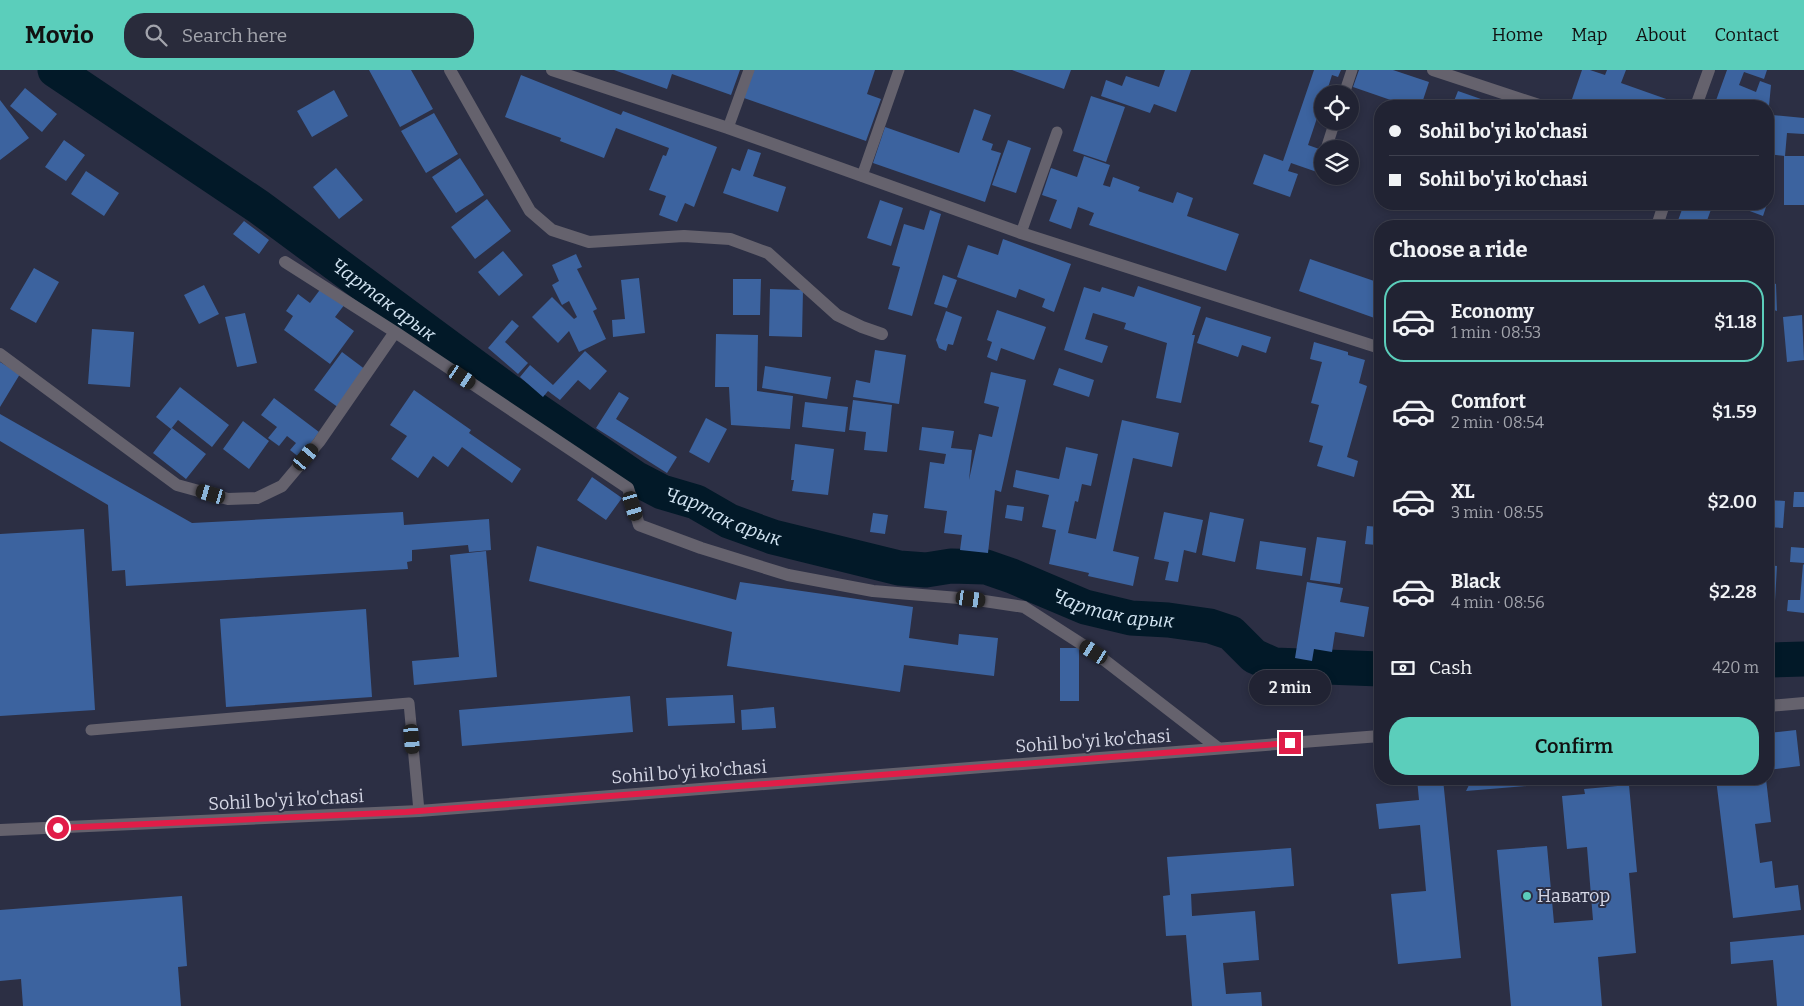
<!DOCTYPE html>
<html lang="en">
<head>
<meta charset="utf-8">
<style>
  body { margin:0; font-family:Bitter,serif; background:#292b3b; color:#f1f3f6; height:100vh; display:flex; flex-direction:column; font-size:19px; white-space:nowrap }
  * { box-sizing:border-box; margin:0 }
  p { font-size:16px; color:#a2a4ac }
  .icon { flex:none; width:28px; height:28px; fill:none; stroke:currentColor; stroke-width:2; stroke-linecap:round; stroke-linejoin:round }
  .map { position:relative; flex:1; overflow:hidden }
  .drawer { position:absolute; left:1374px; top:150px; width:400px; height:565px; display:flex; flex-direction:column; background:#212333; border-radius:20px; box-shadow:0 2px 8px #0003,0 0 0 1px #3e404e }
  .drawer>* { flex:none }
  .guide { position:absolute; left:1374px; top:30px; width:400px; height:110px; border-radius:20px; box-shadow:0 2px 8px #0003,0 0 0 1px #3e404e; display:grid; align-content:center; height:110px; padding:0 15px; background:#212333 }
  .controls { position:absolute; left:1314px; top:15px; display:grid; gap:10px }
  .controls a { display:grid; place-items:center; width:45px; height:45px; border-radius:50%; background:#212333; box-shadow:0 2px 8px #0003,0 0 0 1px #3e404e; font-size:25px }
  .end { position:absolute; width:22px; height:22px; margin:-11px; border:6px solid #e11d48; background:#fff; box-shadow:0 0 0 2px #fff }
  .from { border-radius:50% }
  .bubble { position:absolute; height:35px; border-radius:18px; background:#212333; box-shadow:0 2px 8px #0003,0 0 0 1px #3e404e; font-size:16px; font-weight:600; line-height:35px; text-align:center }
  .car { position:absolute; width:15px; height:30px; margin:-15px -8px; border-radius:6px; box-shadow:0 0 4px 1px #0007; background:linear-gradient(#222 24%,#8ab4d8 0 40%,#222 0 76%,#8ab4d8 0 86%,#222 0) }
  .guide b { display:flex; align-items:center; gap:18px; height:48px; font-size:19px }
  .guide b+b { border-top:1px solid #3e404e }
  .guide i { width:12px; height:12px; background:#f1f3f6 }
  ul { padding:0; list-style:none }
  li { display:flex; align-items:center; gap:15px; height:82px; margin:0 10px 8px; padding:0 5px; border:2px solid transparent; border-radius:20px }
  li div { flex:1 }
  li b { display:block; font-size:19px }
  li em { font-style:normal; font-weight:600 }
  li.current { border-color:#5bcebb }
  li>.icon { width:45px; height:45px; stroke-width:1.5 }
  h2 { padding:0 15px; font-size:22px; line-height:60px }
  .pay { display:flex; align-items:center; gap:12px; height:55px; padding:0 15px; font-size:19px }
  .pay p { margin-inline-start:auto }
  .action { display:flex; gap:10px; margin-top:auto; padding:10px 15px }
  .action a { flex:1; height:58px; border-radius:20px; background:#5bcebb; color:#111; font-size:20px; font-weight:600; line-height:58px; text-align:center }
  header { display:flex; align-items:center; gap:30px; box-sizing:border-box; height:70px; padding:0 25px; background:#5bcebb; color:#111 }
  header strong { font-size:24px }
  nav { display:flex; gap:28px; margin-inline-start:auto; font-size:18px }
  .search { width:350px; height:45px; background:#292b3b; display:flex; align-items:center; gap:12px; box-sizing:border-box; padding:0 18px; border-radius:20px; color:#a2a4ac; font-size:19px }
  .map>svg:first-child { display:block }
  .lines { fill:none; stroke-linecap:round; stroke-linejoin:round }
  .river { stroke:#021928; stroke-width:35 }
  .building { fill:#3c639f }
  .service { stroke:#65626d; stroke-width:11 }
  .minor { stroke:#65626d; stroke-width:12 }
  .route { stroke:#e11d48; stroke-width:6 }
  .poi-dot { fill:#5bcebb; stroke:#2c2f44; stroke-width:2 }
  .labels { text-anchor:middle; stroke-width:4; stroke-linejoin:round; paint-order:stroke }
  .street-label { font-size:18px; fill:#d5d7e5; stroke:#2c2f44 }
  .poi-label { font-size:18px; fill:#d5d7e5; stroke:#2c2f44; text-anchor:start }
  .water-label { font-size:19px; font-style:italic; fill:#d2e4f2; stroke:#2c2f44 }
</style>
</head>
<body>
<header>
<strong>Movio</strong>
<div class="search"><svg class="icon" aria-label="search" viewBox="0 0 24 24"><circle cx="10" cy="10" r="6"/><path d="M15 15l6 6"/></svg>Search here</div>
<nav><a>Home</a><a>Map</a><a>About</a><a>Contact</a></nav>
</header>
<div class="map">
<svg width="1804" height="936" viewBox="0 0 1804 936">
  <rect width="100%" height="100%" fill="#2c2f44"/>
  <g class="lines">
    <g class="river">
      <path id="s1" d="M55,0L259,137L508,321L635,408L662,422L696,432L729,451L773,467L899,498L926,500L951,496L986,497L1012,506L1085,537L1131,548L1168,550L1210,556L1231,563L1254,586L1274,595L1380,599"/>
      <path d="M1768,590L1804,589"/>
    </g>
  </g>
  <path class="building" d="M369,0H411L433,39L400,57Z
    M614,0H740L731,25L672,4L667,19Z
    M753,0H875L867,24L881,29L866,71L744,28Z
    M1012,0H1071L1064,19Z
    M1165,0H1191L1176,42L1154,34L1150,43L1101,26L1106,10L1122,16L1126,6L1159,17Z
    M1314,0H1341L1338,7L1332,5L1326,24H1322V33L1308,75L1322,80V87L1317,102L1291,93L1288,101L1298,104L1290,127L1253,114L1264,84L1283,91Z
    M1359,0H1393L1429,12L1421,36H1408L1353,17Z
    M1582,0H1590L1605,5L1607,0H1626L1621,13L1686,36H1583L1571,32Z
    M1727,0H1767L1764,9L1744,2L1739,15L1756,22L1760,11L1771,15L1769,36H1714Z
    M521,5L621,45L623,41L717,77L694,137L685,133L677,152L659,145L666,126L649,120L663,85L666,86L669,78L616,58L604,88L560,71L561,68L505,47Z
    M25,18L57,44L42,62L10,36Z
    M334,20L348,46L312,67L297,41Z
    M1458,21L1501,36H1452Z
    M1091,26L1125,37L1106,92L1073,81Z
    M0,30L29,68L0,90Z
    M974,39L991,45L982,70L993,74L991,80L1001,83L985,132L873,93L885,57L959,83Z
    M434,43L458,84L426,103L401,61Z
    M1772,45L1804,48V64L1787,63L1785,86L1768,84Z
    M64,70L85,85L66,111L45,97Z
    M1008,70L1031,78L1016,123L992,115Z
    M748,79L761,83L753,106L786,117L778,142L723,123L732,98L740,101Z
    M1084,86L1110,95L1103,115L1110,117L1113,107L1140,117L1138,121L1173,133L1177,122L1193,128L1187,146L1239,164L1226,201L1089,155L1094,143L1078,137L1071,159L1049,151L1057,130L1042,125L1051,98L1077,107Z
    M1784,86H1804V135H1784Z
    M460,88L484,125L456,143L432,107Z
    M336,98L363,130L339,149L313,117Z
    M86,101L119,123L104,146L71,124Z
    M487,129L511,161L475,189L451,157Z
    M880,130L903,138L891,176L867,168Z
    M1684,134H1713L1705,156H1676Z
    M1731,134H1767L1763,146Z
    M930,140L941,144L912,246L888,239L900,197L892,195L904,154L924,160Z
    M244,151L269,170L259,184L233,164Z
    M1003,169L1071,194L1054,242L1042,237L1045,229L1019,219L1016,228L957,207L968,175L998,185Z
    M503,181L523,205L499,226L478,202Z
    M576,184L582,197L577,199L597,239L593,241L606,269L579,282L569,261L558,273L532,247L552,227L574,249L577,247L569,231L562,235L552,215L559,211L552,195Z
    M1310,189L1380,213V250L1299,221Z
    M34,198L59,212L36,253L10,239Z
    M1768,202H1769L1770,212L1776,214L1777,241L1768,238Z
    M943,205L957,210L947,238L934,234Z
    M639,208L645,263L613,267L612,250L625,249L621,210Z
    M733,209H761L760,245H733Z
    M204,215L219,244L199,254L184,225Z
    M1138,216L1201,237L1192,265H1195L1181,333L1156,328L1167,273L1124,259L1126,253L1093,243L1085,269L1108,276L1102,293L1064,280L1084,217L1100,222L1102,217L1134,227Z
    M322,217L345,234L335,247L354,261L330,294L284,260L293,246L286,241L298,224L310,233Z
    M770,219L803,220L802,267L769,266Z
    M997,240L1046,257L1034,290L1001,278L997,291L987,287L992,272L987,270Z
    M946,241L962,247L953,275L948,274L946,281L939,278L936,270Z
    M245,243L257,293L237,297L225,247Z
    M1802,245L1804,290L1787,292L1783,247Z
    M1206,247L1271,267L1266,283L1242,275L1238,287L1197,273Z
    M512,250L519,256L505,272L528,293L518,304L488,278Z
    M92,259L134,262L130,317L88,314Z
    M716,264L758,265L757,321L793,326L790,359L731,355L729,317H715Z
    M1314,272L1348,282V285L1365,290L1359,313L1367,316L1347,387L1358,391L1354,407L1317,396L1323,376L1309,372L1319,335L1311,333L1322,292L1310,289Z
    M875,280L906,285L899,334L853,327L856,310L870,313Z
    M585,281L607,301L590,320L578,310L560,330L548,321L543,327L520,307L530,295L553,315Z
    M342,282L366,300L339,338L314,320Z
    M0,292L20,304L0,337Z
    M765,296L831,307L827,329L762,318Z
    M1059,298L1094,310L1089,327L1053,315Z
    M991,302L1026,310L1001,422L995,420L988,483L960,480L962,465L944,463L947,441L924,438L930,392L944,394L946,384L919,380L922,357L954,361L951,378L972,380L969,410L979,364L992,367L999,337L984,333Z
    M180,317L229,355L212,377L178,350L171,359L156,347Z
    M414,320L471,360L469,363L521,399L512,413L462,377L448,397L433,386L418,408L391,389L407,366L390,355Z
    M619,322L629,328L616,349L677,387L667,403L596,358Z
    M274,328L319,362L300,388L290,380L296,373L287,366L279,376L268,368L277,357L261,345Z
    M853,330L892,335L887,382L864,380L866,362L849,360Z
    M805,332L848,337L845,362L802,357Z
    M0,344L192,453L403,442L404,455L489,449L491,480L469,482L468,475L412,480V491L407,492L408,499L126,516L125,500L112,501L108,435L0,371Z
    M706,348L727,359L709,393L689,382Z
    M1122,350L1179,363L1172,397L1133,388L1113,481L1139,487L1133,516L1088,506L1089,503L1049,494L1056,460L1042,457L1049,425L1013,417L1016,400L1059,409L1066,377L1098,384L1091,416L1082,414L1078,432L1075,431L1068,463L1096,469Z
    M243,351L269,371L249,399L223,379Z
    M172,358L206,384L186,409L153,383Z
    M795,374L834,379L828,425L792,421L794,410H791Z
    M592,407L622,428L606,450L577,430Z
    M1794,422H1804V437H1793Z
    M1769,430L1785,431L1783,458L1768,457Z
    M1007,435L1024,437L1022,451L1005,448Z
    M1164,442L1203,450L1196,483L1184,480L1178,512L1165,510L1169,492L1154,489Z
    M1210,442L1244,449L1235,492L1202,485Z
    M873,443L888,445L885,464L870,462Z
    M1367,456L1380,457L1377,475L1365,474Z
    M84,459L95,640L0,646V464Z
    M1317,467L1346,471L1340,514L1310,510Z
    M1260,471L1306,478L1302,506L1256,499Z
    M537,476L736,530L740,512L913,537L909,568L958,575L959,564L998,568L994,606L904,595L900,622L727,596L732,562L529,511Z
    M1791,477L1804,478V493L1790,492Z
    M486,481L497,607L414,615L412,591L459,587L450,485Z
    M1803,494L1804,495V543L1787,541L1788,530H1800Z
    M1768,495L1777,496L1775,531L1768,530Z
    M1307,512L1343,518L1340,532L1369,537L1364,567L1335,562L1332,582L1314,579L1312,591L1295,588Z
    M366,539L372,627L226,637L220,549Z
    M1060,578H1079V631H1060Z
    M733,625L735,653L668,656L666,628Z
    M630,626L633,662L462,676L459,640Z
    M774,637L776,658L742,660L741,640Z
    M1796,660L1800,696L1768,700V663Z
    M1417,709H1443L1461,888L1398,894L1391,824L1426,821L1420,755L1379,759L1376,734L1419,730Z
    M1472,709H1585V711L1466,721Z
    M1716,709H1766L1771,752L1755,754L1760,793L1772,791L1775,818L1798,815L1801,840L1733,848Z
    M1629,715L1637,802L1629,803L1636,883L1598,887L1602,936H1511L1497,780L1547,776L1554,853L1593,850L1587,777L1567,779L1562,726L1585,724L1584,719Z
    M1291,778L1294,816L1191,824L1192,846L1255,841L1259,890L1223,893L1226,924L1261,922L1262,936H1192L1186,865L1166,866L1163,826L1170,825L1167,787Z
    M182,826L187,896L178,897L181,936H23L21,909L0,911V840Z
    M1804,865V936H1777L1773,890L1731,894L1730,872Z"/>
  <g class="lines">
    <path class="service" d="M1344,24L1352,0
      M728,58L749,0
      M1327,76L1335,51
      M862,106L899,0
      M1021,163L1057,62
      M91,660L409,633L419,741"/>
    <path class="minor" d="M450,0L530,141L552,160L589,172L684,166L730,169L768,183L837,245L862,257L882,264
      M552,0L728,58L1021,163L1380,278
      M1433,0L1542,36
      M1696,36L1709,0
      M1657,156L1664,134
      M285,192L395,262L628,418L639,455L701,478L788,505L873,521L971,529L1024,537L1094,582L1218,678
      M0,284L177,415L228,429L257,428L282,416L319,372L395,262
      M1768,636L1804,633
      M0,760L419,741L1380,666"/>
  </g>
  <g class="lines">
    <path class="route" d="M58,758L406,742L1290,673"/>
  </g>
  <circle class="poi-dot" cx="1527" cy="826" r="5"/>
  <g class="labels">
    <g class="street-label">
      <text transform="translate(1093 671) rotate(-4)" y="6">Sohil bo'yi ko'chasi</text>
      <text transform="translate(689 702) rotate(-4)" y="6">Sohil bo'yi ko'chasi</text>
      <text transform="translate(286 730) rotate(-3)" y="6">Sohil bo'yi ko'chasi</text>
    </g>
    <g class="poi-label">
      <text x="1537" y="832">Наватор</text>
    </g>
    <g class="water-label">
      <text dy="7" stroke="none"><textPath href="#s1" startOffset="401">Чартак арык</textPath></text>
      <text dy="7" stroke="none"><textPath href="#s1" startOffset="806">Чартак арык</textPath></text>
      <text dy="7" stroke="none"><textPath href="#s1" startOffset="1212">Чартак арык</textPath></text>
    </g>
  </g>
</svg>
<div class="controls">
<a><svg class="icon" aria-label="locate" viewBox="0 0 24 24"><circle cx="12" cy="12" r="6"/><path d="M12 2v4M12 18v4M2 12h4M18 12h4"/></svg></a>
<a><svg class="icon" aria-label="layers" viewBox="0 0 24 24"><path d="M12 4l9 5-9 5-9-5zM3 14l9 5 9-5"/></svg></a>
</div>
<i class="end from" style="left:58px;top:758px"></i>
<i class="end" style="left:1290px;top:673px"></i>
<div class="bubble" style="left:1249px;top:600px;width:82px">2 min</div>
<i class="car" style="left:462px;top:307px;rotate:124deg"></i>
<i class="car" style="left:306px;top:387px;rotate:40deg"></i>
<i class="car" style="left:211px;top:424px;rotate:286deg"></i>
<i class="car" style="left:633px;top:436px;rotate:163deg"></i>
<i class="car" style="left:971px;top:529px;rotate:98deg"></i>
<i class="car" style="left:1094px;top:582px;rotate:303deg"></i>
<i class="car" style="left:412px;top:669px;rotate:175deg"></i>
<div class="guide">
<b><i class="from"></i>Sohil bo'yi ko'chasi</b>
<b><i></i>Sohil bo'yi ko'chasi</b>
</div>
<section class="drawer">
<h2>Choose a ride</h2>
<ul>
<li class="current"><svg class="icon" aria-label="car" viewBox="0 0 24 24"><path d="M5 17H2v-5l4-1 3-4h7l3 4 3 1v5h-3M9 17h6M6 11h13"/><circle cx="7" cy="17" r="2"/><circle cx="17" cy="17" r="2"/></svg><div><b>Economy</b><p>1 min · 08:53</p></div><em>$1.18</em></li>
<li><svg class="icon" aria-label="car" viewBox="0 0 24 24"><path d="M5 17H2v-5l4-1 3-4h7l3 4 3 1v5h-3M9 17h6M6 11h13"/><circle cx="7" cy="17" r="2"/><circle cx="17" cy="17" r="2"/></svg><div><b>Comfort</b><p>2 min · 08:54</p></div><em>$1.59</em></li>
<li><svg class="icon" aria-label="car" viewBox="0 0 24 24"><path d="M5 17H2v-5l4-1 3-4h7l3 4 3 1v5h-3M9 17h6M6 11h13"/><circle cx="7" cy="17" r="2"/><circle cx="17" cy="17" r="2"/></svg><div><b>XL</b><p>3 min · 08:55</p></div><em>$2.00</em></li>
<li><svg class="icon" aria-label="car" viewBox="0 0 24 24"><path d="M5 17H2v-5l4-1 3-4h7l3 4 3 1v5h-3M9 17h6M6 11h13"/><circle cx="7" cy="17" r="2"/><circle cx="17" cy="17" r="2"/></svg><div><b>Black</b><p>4 min · 08:56</p></div><em>$2.28</em></li>
</ul>
<div class="pay"><svg class="icon" aria-label="cash" viewBox="0 0 24 24"><path d="M3 7h18v10H3z"/><circle cx="12" cy="12" r="2"/></svg>Cash<p>420 m</p></div>
<div class="action"><a>Confirm</a></div>
</section>
</div>
</body>
</html>
